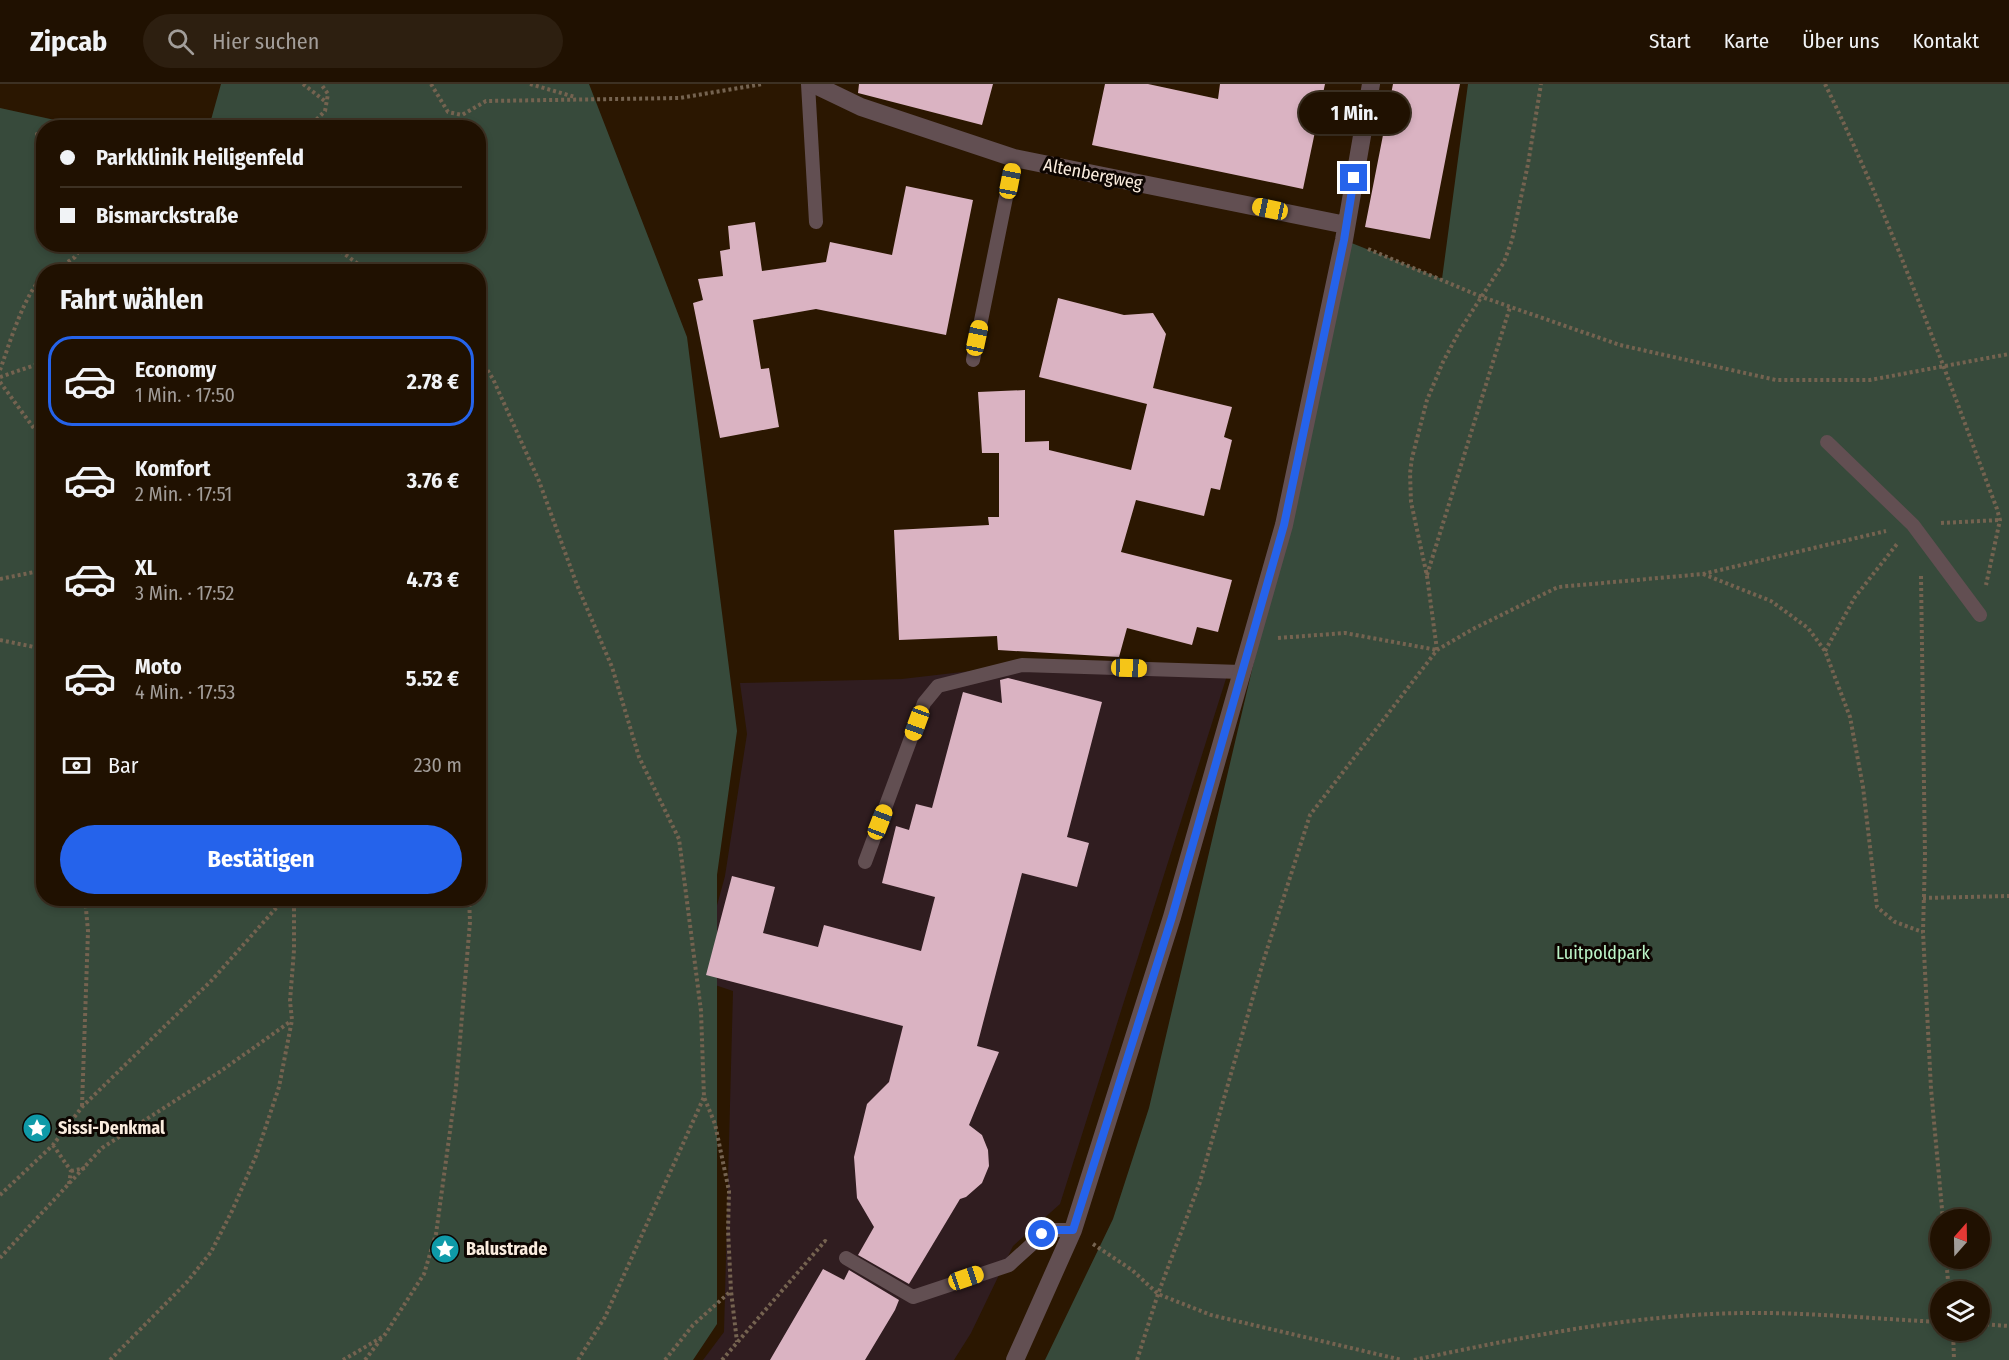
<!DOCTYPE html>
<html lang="de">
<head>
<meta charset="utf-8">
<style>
  body { margin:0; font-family:"Fira Sans Condensed",sans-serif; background:#2d1f10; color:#f1f3f6; height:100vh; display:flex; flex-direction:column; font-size:22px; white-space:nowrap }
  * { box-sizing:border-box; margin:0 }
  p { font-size:20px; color:#a29d99 }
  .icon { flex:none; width:33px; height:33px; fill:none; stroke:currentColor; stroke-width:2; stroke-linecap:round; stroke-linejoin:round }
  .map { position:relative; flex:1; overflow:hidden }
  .side { position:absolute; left:36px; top:180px; width:450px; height:642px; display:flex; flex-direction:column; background:#201101; border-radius:24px; box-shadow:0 3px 9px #0003,0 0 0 2px #3d3123 }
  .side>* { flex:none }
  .hud { position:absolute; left:36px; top:36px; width:450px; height:132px; border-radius:24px; box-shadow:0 3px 9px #0003,0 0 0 2px #3d3123; display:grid; align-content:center; height:132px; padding:0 24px; background:#201101 }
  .needle { width:39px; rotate:20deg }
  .buttons { position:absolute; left:1930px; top:1125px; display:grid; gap:12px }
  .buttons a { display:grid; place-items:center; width:60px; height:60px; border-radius:50%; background:#201101; box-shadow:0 3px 9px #0003,0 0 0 2px #3d3123; font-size:30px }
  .end { position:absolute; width:27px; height:27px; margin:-14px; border:8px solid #2563eb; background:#fff; box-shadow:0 0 0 3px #fff }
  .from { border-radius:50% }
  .bubble { position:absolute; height:42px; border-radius:21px; background:#201101; box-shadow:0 3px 9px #0003,0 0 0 2px #3d3123; font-size:20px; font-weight:700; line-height:42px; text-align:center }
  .car { position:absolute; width:18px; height:36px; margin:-18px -9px; border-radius:8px; box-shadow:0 0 4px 2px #0007; background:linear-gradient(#f5c518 24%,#345 0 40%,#f5c518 0 76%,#345 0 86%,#f5c518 0) }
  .hud b { display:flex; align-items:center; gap:21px; height:57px; font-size:22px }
  .hud b+b { border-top:2px solid #3d3123 }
  .hud i { width:15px; height:15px; background:#f1f3f6 }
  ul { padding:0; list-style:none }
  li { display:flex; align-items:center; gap:18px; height:90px; margin:0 12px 9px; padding:0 12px; border:3px solid transparent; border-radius:24px }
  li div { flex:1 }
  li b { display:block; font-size:22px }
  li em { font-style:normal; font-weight:700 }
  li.current { border-color:#2563eb }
  li>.icon { width:54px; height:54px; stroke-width:1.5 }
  h2 { padding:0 24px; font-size:27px; line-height:72px }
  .pay { display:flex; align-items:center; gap:15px; height:66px; padding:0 24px; font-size:22px }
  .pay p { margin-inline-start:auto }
  .button { display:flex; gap:12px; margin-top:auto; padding:12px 24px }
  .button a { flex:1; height:69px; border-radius:36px; background:#2563eb; color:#fff; font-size:24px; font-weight:700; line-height:69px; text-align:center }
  header { display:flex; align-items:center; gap:36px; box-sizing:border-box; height:84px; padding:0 30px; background:#201101; border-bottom:2px solid #3d3123 }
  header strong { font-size:28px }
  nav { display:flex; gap:33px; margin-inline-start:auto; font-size:21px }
  .search { width:420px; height:54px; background:#2d1f10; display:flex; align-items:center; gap:15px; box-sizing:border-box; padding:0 21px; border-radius:33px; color:#a29d99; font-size:22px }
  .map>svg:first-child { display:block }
  .medical { fill:#301d20 }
  .green { fill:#374a3b; fill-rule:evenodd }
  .building { fill:#dab3c2 }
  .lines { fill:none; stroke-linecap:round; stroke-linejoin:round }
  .path { stroke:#756350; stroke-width:4; stroke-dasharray:3 3; stroke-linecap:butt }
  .service { stroke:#624f52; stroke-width:14 }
  .minor { stroke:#624f52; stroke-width:18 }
  .route { stroke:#2563eb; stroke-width:8 }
  .labels { text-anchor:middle; stroke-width:6; stroke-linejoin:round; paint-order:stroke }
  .street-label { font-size:18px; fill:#faecde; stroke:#0d0501 }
  .park-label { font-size:18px; fill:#bcf5c8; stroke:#0d0501 }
  .poi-label { font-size:18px; font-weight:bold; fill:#faecde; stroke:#0d0501; text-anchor:start }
</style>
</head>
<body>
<header>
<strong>Zipcab</strong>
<div class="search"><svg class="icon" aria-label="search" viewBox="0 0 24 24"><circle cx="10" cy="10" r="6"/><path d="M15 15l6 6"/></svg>Hier suchen</div>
<nav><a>Start</a><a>Karte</a><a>Über uns</a><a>Kontakt</a></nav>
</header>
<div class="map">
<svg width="2009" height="1276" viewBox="0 0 2009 1276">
  <rect width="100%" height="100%" fill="#2b1701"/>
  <path class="medical" d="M1040,579L1230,582L1060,1120L1013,1162L971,1249L954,1276H703L724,1248L733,907L697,895L725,792L747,650L740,599L902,595Z"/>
  <path class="green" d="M221,0H589L687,253L737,647L717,791V1240L693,1276H0V24L87,43L44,44V160H478V44L209,43ZM44,188H478V814H44Z
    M1468,0H2009V1276H1045L1113,1135L1149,1024L1259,556L1344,156L1442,195ZM1941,1136H1980V1174H1941ZM1941,1208H1980V1246H1941Z"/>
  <path class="building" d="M859,0H993L982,41L858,9Z
    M1105,0H1148L1218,15L1220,0H1325L1303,105L1092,61Z
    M1393,0H1460L1430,155L1365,143Z
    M906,102L973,116L946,251L816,225L753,236L761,285L769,284L779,343L720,354L693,219L703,216L698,195L723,192L720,167L730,165L728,142L755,138L762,187L826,178L830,158L892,171Z
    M1058,214L1124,231L1153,229L1166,250L1153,304L1232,323L1224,353L1232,356L1220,406L1211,404L1204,432L1136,416L1121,468L1232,496L1218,548L1197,543L1192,561L1127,544L1119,573L998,566L997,552L899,556L894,446L989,441L988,433H999V369H982L978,308L1025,306V358L1049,357V366L1131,386L1147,320L1039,293Z
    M1008,594L1102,618L1067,753L1089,759L1077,803L1022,789L977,962L999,968L969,1041L982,1051L988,1066L989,1082L982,1099L966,1113L960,1115L909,1200L858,1171L874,1143L857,1114L854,1073L867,1020L889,998L903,942L706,891L732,792L775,803L763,849L818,863L824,841L921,867L935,813L882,799L896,742L909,746L916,720L932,724L963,608L1002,619L1000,596Z
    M823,1185L844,1196L849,1186L899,1216L895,1226L865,1276H770Z"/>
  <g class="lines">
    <path class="path" d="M303,0L326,18
      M431,0L448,28L462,31L486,17L680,14L763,0
      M530,0L575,13
      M1825,0C1892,137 1943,282 1997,425L2000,436L1986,501
      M308,44L325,27L328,10L321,0
      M44,50H37L44,62
      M331,160L369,188
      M1368,165L1482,213L1620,261L1776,296H1870L2009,270
      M53,188L75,173L83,160
      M478,271L493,295L539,397L577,501L612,583L639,673L679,755L701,927L704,1013L715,1040L729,1107L728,1146L731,1207L737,1258
      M0,286C8,264 26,204 44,193
      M0,293L44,278
      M0,298L44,358
      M1941,439L2000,436
      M1703,490L1771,517L1808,544L1825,567L1850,633L1863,703L1877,823L1895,838L1923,848
      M1427,491L1510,223
      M1921,492L1925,772L1923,848L1931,1005L1943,1136
      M0,495L44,486
      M1278,554L1345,549L1437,566
      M0,556L44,565
      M1437,566L1427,492L1411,418L1410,389L1412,374L1427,316L1443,278L1460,246L1504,178L1512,156L1528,80L1541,0
      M1825,567L1855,513L1897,460
      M1923,814L2009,812
      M82,1022L88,847L85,814
      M53,1061L71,1087L69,1100
      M71,1087L85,1084
      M0,1111L53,1061L82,1023L212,896L285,814
      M1093,1160L1132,1186L1158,1210L1211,1231L1402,1276
      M0,1174L102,1064L221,987L291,937
      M1946,1174L1949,1208
      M1980,1240L2009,1242
      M1953,1246L1954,1276
      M110,1276L187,1198L211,1168L232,1127L256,1072L279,1003L292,936L290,917L294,866V814
      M343,1276L384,1252L424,1190L436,1150L456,1003L470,838L469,814
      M365,1276L381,1255
      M578,1276L605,1233L704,1013
      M665,1276L693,1241L731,1207
      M722,1276L825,1157L828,1159
      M1137,1276L1158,1210L1200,1098L1263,878L1310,731L1437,566L1473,545L1558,503L1703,490L1886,447
      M1414,1276C1522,1253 1631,1231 1741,1229C1806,1228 1876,1235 1941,1238"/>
    <path class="service" d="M808,0L816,138
      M973,276L1014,74
      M1827,358L1913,441L1980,531
      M865,778L924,619L938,602L1022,581L1241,588
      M846,1174L913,1213L1009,1181L1042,1151L1055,1146H1073"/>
    <path class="minor" d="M813,0L861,23L1014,74L1346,141
      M1015,1276L1073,1146L1172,833L1284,441L1344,156L1371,0"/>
  </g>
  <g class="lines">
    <path class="route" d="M1042,1150L1055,1146H1073L1172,833L1284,441L1344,156L1354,94"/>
  </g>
  <defs>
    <g id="sight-disc" transform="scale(1.5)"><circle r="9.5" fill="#0f9aa8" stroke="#0d0501"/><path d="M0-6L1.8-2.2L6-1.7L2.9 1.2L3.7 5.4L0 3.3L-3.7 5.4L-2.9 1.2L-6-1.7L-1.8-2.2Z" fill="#fff"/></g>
  </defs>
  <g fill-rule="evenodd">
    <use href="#sight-disc" x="37" y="1044"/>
    <use href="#sight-disc" x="445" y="1165"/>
  </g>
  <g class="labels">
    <g class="street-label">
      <text transform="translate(1093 90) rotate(11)" y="6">Altenbergweg</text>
    </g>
    <g class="park-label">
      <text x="1603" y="875">Luitpoldpark</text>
    </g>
    <g class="poi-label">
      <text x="58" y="1050">Sissi-Denkmal</text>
      <text x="466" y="1171">Balustrade</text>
    </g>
  </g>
</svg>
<div class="buttons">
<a><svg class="needle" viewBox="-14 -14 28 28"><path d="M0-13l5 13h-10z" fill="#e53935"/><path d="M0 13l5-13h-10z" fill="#a29d99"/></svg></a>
<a><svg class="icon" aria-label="layers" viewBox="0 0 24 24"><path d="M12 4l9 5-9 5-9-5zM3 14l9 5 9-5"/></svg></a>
</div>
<i class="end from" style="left:1042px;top:1150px"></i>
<i class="end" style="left:1354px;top:94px"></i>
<div class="bubble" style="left:1299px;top:8px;width:111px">1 Min.</div>
<i class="car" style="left:1010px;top:97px;rotate:11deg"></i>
<i class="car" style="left:1270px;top:125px;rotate:282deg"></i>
<i class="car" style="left:977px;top:254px;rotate:12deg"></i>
<i class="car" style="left:1129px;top:584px;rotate:92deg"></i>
<i class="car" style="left:917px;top:639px;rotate:200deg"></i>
<i class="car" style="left:880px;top:738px;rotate:21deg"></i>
<i class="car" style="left:966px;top:1194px;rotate:71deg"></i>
<div class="hud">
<b><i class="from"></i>Parkklinik Heiligenfeld</b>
<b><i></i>Bismarckstraße</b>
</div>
<section class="side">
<h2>Fahrt wählen</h2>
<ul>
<li class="current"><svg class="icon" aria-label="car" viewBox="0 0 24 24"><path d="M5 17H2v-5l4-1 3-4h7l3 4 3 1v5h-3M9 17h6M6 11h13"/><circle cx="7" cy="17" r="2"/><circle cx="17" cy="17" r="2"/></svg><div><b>Economy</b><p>1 Min. · 17:50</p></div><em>2.78 €</em></li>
<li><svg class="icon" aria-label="car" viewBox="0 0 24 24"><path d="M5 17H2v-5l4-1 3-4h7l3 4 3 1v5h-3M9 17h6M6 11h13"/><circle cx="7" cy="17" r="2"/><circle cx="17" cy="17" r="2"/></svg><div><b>Komfort</b><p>2 Min. · 17:51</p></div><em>3.76 €</em></li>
<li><svg class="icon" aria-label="car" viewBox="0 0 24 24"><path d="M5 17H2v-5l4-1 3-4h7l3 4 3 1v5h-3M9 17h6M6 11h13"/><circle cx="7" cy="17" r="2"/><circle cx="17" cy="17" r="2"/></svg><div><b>XL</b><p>3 Min. · 17:52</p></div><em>4.73 €</em></li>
<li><svg class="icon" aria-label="car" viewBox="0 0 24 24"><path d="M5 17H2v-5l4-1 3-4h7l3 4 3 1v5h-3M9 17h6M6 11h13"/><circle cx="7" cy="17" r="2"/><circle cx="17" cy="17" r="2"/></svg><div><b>Moto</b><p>4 Min. · 17:53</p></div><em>5.52 €</em></li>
</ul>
<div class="pay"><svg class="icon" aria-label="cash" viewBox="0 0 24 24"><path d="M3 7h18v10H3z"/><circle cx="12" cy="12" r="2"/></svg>Bar<p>230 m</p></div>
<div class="button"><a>Bestätigen</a></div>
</section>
</div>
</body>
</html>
